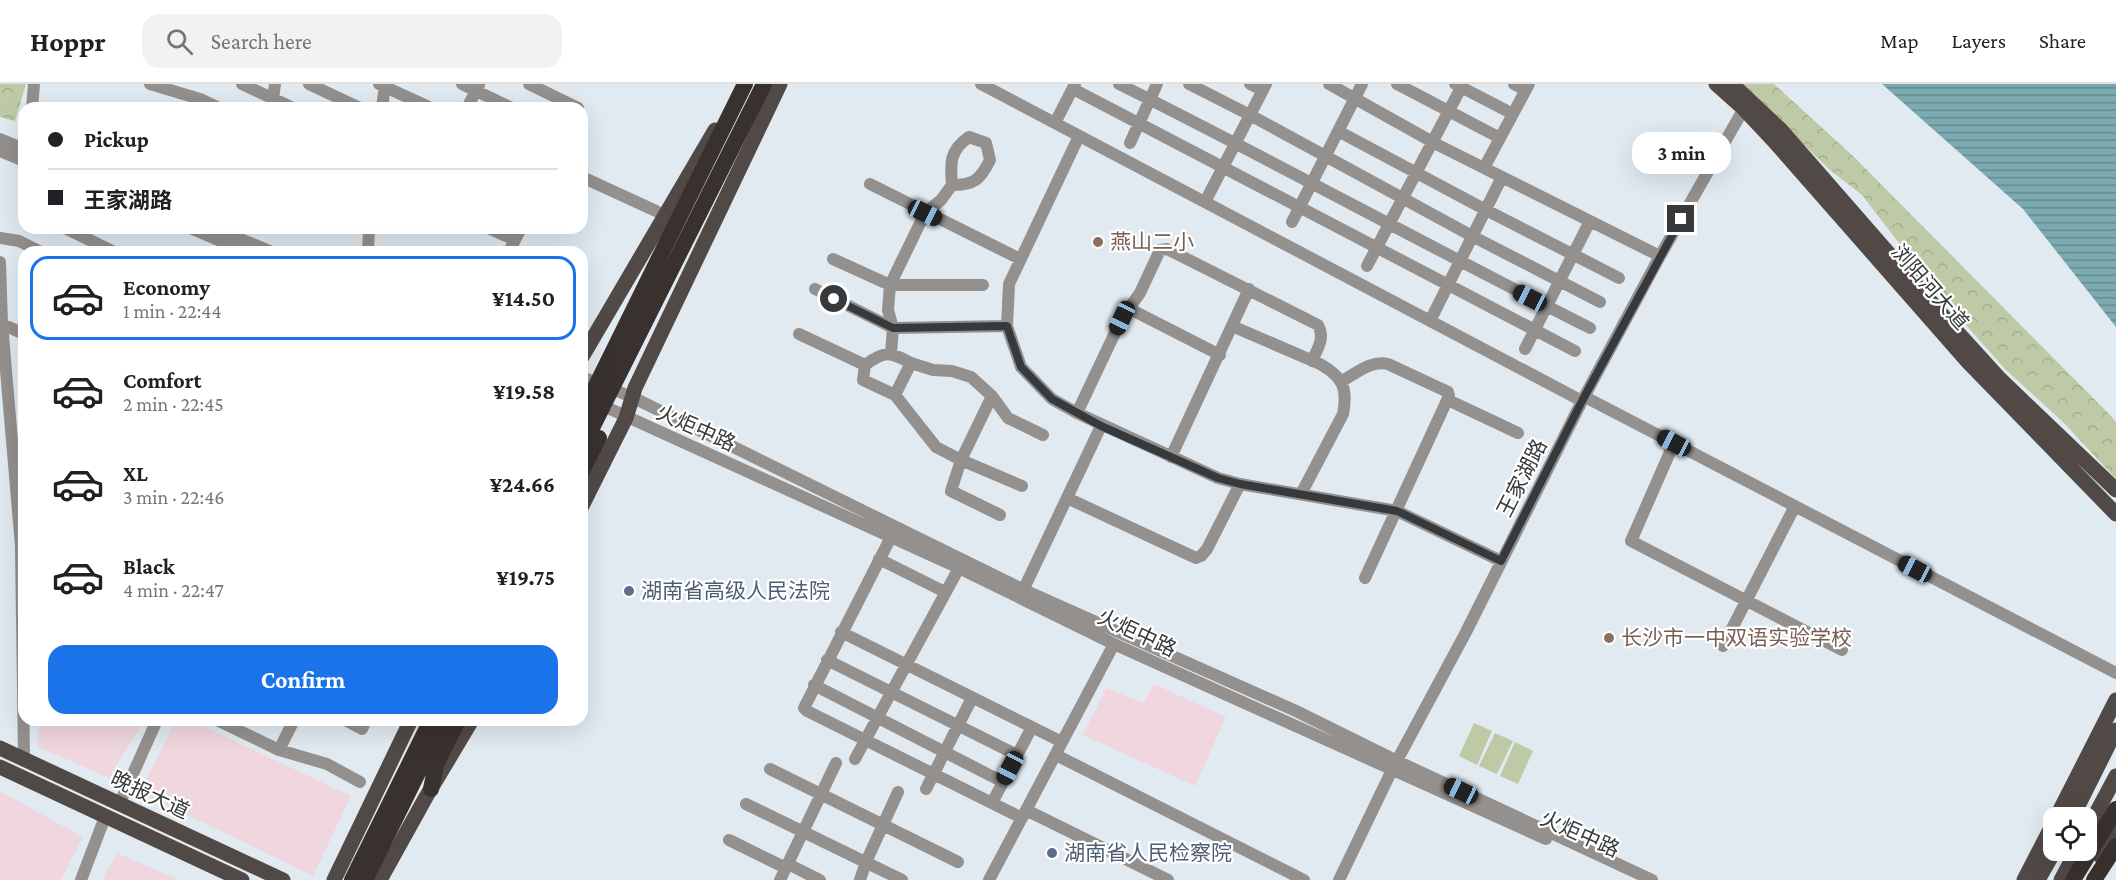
<!DOCTYPE html>
<html lang="en">
<head>
<meta charset="utf-8">
<style>
  body { margin:0; font-family:"Crimson Pro","Noto Sans SC",serif; background:#f2f2f2; color:#202124; height:100vh; display:flex; flex-direction:column; font-size:22px; white-space:nowrap }
  * { box-sizing:border-box; margin:0 }
  p { font-size:20px; color:#757577 }
  .icon { flex:none; width:33px; height:33px; fill:none; stroke:currentColor; stroke-width:2; stroke-linecap:round; stroke-linejoin:round }
  .map { position:relative; flex:1; overflow:hidden }
  .sheet { position:absolute; left:18px; top:162px; width:570px; height:480px; display:flex; flex-direction:column; background:#fff; border-radius:18px; box-shadow:0 6px 24px #0002 }
  .sheet>* { flex:none }
  .banner { position:absolute; left:18px; top:18px; width:570px; height:132px; border-radius:18px; box-shadow:0 6px 24px #0002; display:grid; align-content:center; height:132px; padding:0 30px; background:#fff }
  .buttons { position:absolute; left:2043px; top:723px; display:grid; gap:12px }
  .buttons a { display:grid; place-items:center; width:54px; height:54px; border-radius:12px; background:#fff; box-shadow:0 6px 24px #0002; font-size:30px }
  .end { position:absolute; width:27px; height:27px; margin:-14px; border:8px solid #363a3c; background:#fff; box-shadow:0 0 0 3px #fff }
  .from { border-radius:50% }
  .bubble { position:absolute; height:42px; border-radius:18px; background:#fff; box-shadow:0 6px 24px #0002; font-size:20px; font-weight:700; line-height:42px; text-align:center }
  .car { position:absolute; width:18px; height:36px; margin:-18px -9px; border-radius:8px; box-shadow:0 0 4px 2px #0007; background:linear-gradient(#222 24%,#8ab4d8 0 40%,#222 0 76%,#8ab4d8 0 86%,#222 0) }
  .banner b { display:flex; align-items:center; gap:21px; height:57px; font-size:22px }
  .banner b+b { border-top:2px solid #e0e0e0 }
  .banner i { width:15px; height:15px; background:#202124 }
  ul { padding:10px 0 0; list-style:none }
  li { display:flex; align-items:center; gap:18px; height:84px; margin:0 12px 9px; padding:0 18px; border:3px solid transparent; border-radius:18px }
  li div { flex:1 }
  li b { display:block; font-size:22px }
  li em { font-style:normal; font-weight:700 }
  li.on { border-color:#1a73e8 }
  li>.icon { width:54px; height:54px; stroke-width:1.5 }
  .action { display:flex; gap:12px; margin-top:auto; padding:12px 30px }
  .action a { flex:1; height:69px; border-radius:18px; background:#1a73e8; color:#fff; font-size:24px; font-weight:700; line-height:69px; text-align:center }
  header { display:flex; align-items:center; gap:36px; box-sizing:border-box; height:84px; padding:0 30px; background:#fff; border-bottom:2px solid #e0e0e0 }
  header strong { font-size:28px }
  nav { display:flex; gap:33px; margin-inline-start:auto; font-size:21px }
  .search { width:420px; height:54px; background:#f2f2f2; display:flex; align-items:center; gap:15px; box-sizing:border-box; padding:0 21px; border-radius:18px; color:#757577; font-size:22px }
  .map>svg:first-child { display:block }
  .commercial { fill:#f0d7df }
  .park { fill:url(#park-crowns) }
  .pitch { fill:#bec9a5 }
  .water { fill:url(#water-rules) }
  .lines { fill:none; stroke-linecap:round; stroke-linejoin:round }
  .minor { stroke:#94908e; stroke-width:12 }
  .major { stroke:#514946; stroke-width:15 }
  .highway { stroke:#39312e; stroke-width:16 }
  .route { stroke:#363a3c; stroke-width:8 }
  .education-dot { fill:#8d6e63; stroke:#fff; stroke-width:2 }
  .service-dot { fill:#5c6f8a; stroke:#fff; stroke-width:2 }
  .labels { text-anchor:middle; stroke-width:4.5; stroke-linejoin:round; paint-order:stroke }
  .education-label { font-size:21px; fill:#785e54; stroke:#fff; text-anchor:start }
  .street-label { font-size:21px; fill:#363a3c; stroke:#fff }
  .service-label { font-size:21px; fill:#4e5e75; stroke:#fff; text-anchor:start }
</style>
</head>
<body>
<header>
<strong>Hoppr</strong>
<div class="search"><svg class="icon" aria-label="search" viewBox="0 0 24 24"><circle cx="10" cy="10" r="6"/><path d="M15 15l6 6"/></svg>Search here</div>
<nav><a>Map</a><a>Layers</a><a>Share</a></nav>
</header>
<div class="map">
<svg width="2116" height="796" viewBox="0 0 2116 796">
  <defs>
    <pattern id="park-crowns" width="20" height="18" patternUnits="userSpaceOnUse" patternTransform="scale(1.5)"><rect width="20" height="18" fill="#bec9a5"/><path d="M2 6a3 3 0 1 1 6 0M12 15a3 3 0 1 1 6 0" fill="none" stroke="#a4ad8f"/></pattern>
    <pattern id="water-rules" width="6" height="5" patternUnits="userSpaceOnUse" patternTransform="scale(1.5)"><rect width="6" height="5" fill="#7baab1"/><path d="M0 2.5h6" fill="none" stroke="#668b91"/></pattern>
  </defs>
  <rect width="100%" height="100%" fill="#e1eaf1"/>
  <path class="commercial" d="M1154,600L1226,633L1195,702L1083,651L1106,604L1143,619Z
    M39,636H141L144,637L109,694L38,663Z
    M176,636H190L351,712L313,792L140,708Z
    M0,707L83,753L61,796H0Z
    M117,769L179,796H102Z"/>
  <path class="park" d="M0,0H26L15,37L0,33Z
    M1742,0H1774L1853,72L2109,330L2116,338V395L2064,339L2006,286L1939,211L1862,111L1830,86Z"/>
  <path class="pitch" d="M1474,639L1492,647L1477,681L1459,672Z
    M1495,649L1513,657L1497,690L1479,682Z
    M1515,658L1533,667L1518,700L1500,692Z"/>
  <path class="water" d="M1882,0H2116V243L2023,125Z"/>
  <g class="lines">
    <path class="minor" d="M150,0L200,15L219,24
      M242,0L293,24
      M309,0L360,24
      M379,0L431,24
      M462,0L512,24
      M529,0L578,24
      M981,0L1582,317
      M1119,0C1277,79 1432,164 1590,244
      M1189,0L1250,31L1472,152L1600,218
      M1250,0L1263,6
      M1329,0L1438,61L1660,172
      M1397,0L1500,54
      M1455,0L1513,30
      M1514,0L1525,6
      M1073,5L1575,267
      M32,24L34,0
      M272,24L275,0
      M382,24L385,0
      M467,24L479,1
      M1055,39L1075,0
      M1338,47L1486,126L1619,194
      M1079,52L1009,200L1007,242L1021,283L1052,315L1077,329L1218,394L1240,400L1397,427L1501,477
      M0,55L24,65
      M1130,59L1157,0
      M0,67L24,77
      M1484,84L1529,0
      M582,93L656,127
      M870,100L1020,175
      M1205,118L1266,0
      M1292,138L1362,0
      M65,144L114,168
      M190,144L247,168
      M214,144L272,168
      M488,144L515,156
      M0,154L19,157L41,168
      M368,168L369,144
      M509,168L521,144
      M833,175L890,201H983
      M0,178L2,240L21,462L24,675
      M1367,182L1463,0
      M815,205L893,244L1007,242
      M1128,224L1220,271
      M1430,237L1502,93
      M2,240L24,250
      M1232,242L1320,280C1343,293 1348,304 1343,330L1301,410
      M799,250L865,281L863,296L895,311
      M1525,265L1590,137
      M891,269L893,244L888,226L890,201L925,129L941,116L952,101C974,101 980,96 990,76L986,59L969,53C950,66 950,78 952,101
      M911,279L933,286L952,287L971,293L992,312L1008,334L1043,351
      M865,281C885,266 890,268 911,279L895,311L936,363L961,376L1022,402
      M582,293L632,313L1024,506L1296,627L1397,677L1652,796
      M1342,297C1357,289 1371,276 1388,280L1448,308L1449,312L1365,494
      M992,312L961,376L951,407L1000,431
      M1585,313L2116,589
      M1448,316L1518,349
      M597,319L959,484L1114,560L1546,755
      M1077,329L1122,234L1140,209L1160,166L1167,165L1318,241C1325,254 1318,264 1312,277
      M1674,359L1631,457L1842,566
      M1171,373L1249,205
      M1067,414L1196,474L1201,472L1207,465L1240,400
      M891,453L804,624L807,627L1022,734
      M879,475L945,508
      M1020,513L1101,342
      M841,548L1062,658
      M1723,562L1795,422
      M827,576L1017,671
      M814,601L1003,698
      M217,636L279,666L327,680L360,698
      M345,636L362,645L366,636
      M279,666L294,636
      M1056,671L1304,796
      M855,675L959,484
      M770,685L958,778
      M926,705L972,614
      M992,719L1032,643
      M746,720L902,796
      M119,721L157,636
      M1026,726L1168,796
      M729,756L786,784
      M788,780L820,796
      M81,796L105,733
      M780,796L836,679
      M860,796L866,778L898,708
      M989,796L1114,560
      M1339,796L1392,686L1466,548L1582,317L1660,172L1747,19"/>
    <path class="major" d="M1716,0L1744,25L1774,57L1968,278L2116,430
      M1732,0L1781,46L1959,250L2000,295L2116,406
      M582,273L715,46
      M582,422L626,334L635,304L780,0
      M0,664L283,796
      M0,683L242,796
      M2056,734L2116,616
      M2072,734L2116,646
      M2086,748L2116,692
      M2101,773L2116,748
      M334,796L411,636
      M380,796L426,713L472,636
      M2024,796L2054,738
      M2038,796L2055,766
      M2061,796L2077,766"/>
    <path class="highway" d="M582,330L745,0
      M582,364L764,0
      M582,388L599,354
      M431,705L436,681L458,636
      M352,796L431,636
      M365,796L444,636
      M2073,796L2116,725
      M2094,796L2116,762"/>
  </g>
  <g class="lines">
    <path class="route" d="M834,215L893,244L1007,242L1021,283L1052,315L1101,342L1218,394L1240,400L1397,427L1501,477L1582,317L1681,135"/>
  </g>
  <g class="education-dot">
    <circle cx="1098" cy="158" r="6"/>
    <circle cx="1609" cy="554" r="6"/>
  </g>
  <g class="service-dot">
    <circle cx="629" cy="507" r="6"/>
    <circle cx="1052" cy="769" r="6"/>
  </g>
  <g class="labels">
    <g class="education-label">
      <text x="1110" y="165">燕山二小</text>
      <text x="1621" y="561">长沙市一中双语实验学校</text>
    </g>
    <g class="street-label">
      <text transform="translate(1930 203) rotate(49)" y="7">浏阳河大道</text>
      <text transform="translate(696 344) rotate(24)" y="7">火炬中路</text>
      <text transform="translate(1522 394) rotate(-63)" y="7">王家湖路</text>
      <text transform="translate(1137 549) rotate(25)" y="7">火炬中路</text>
      <text transform="translate(150 711) rotate(25)" y="7">晚报大道</text>
      <text transform="translate(1580 750) rotate(24)" y="7">火炬中路</text>
    </g>
    <g class="service-label">
      <text x="641" y="514">湖南省高级人民法院</text>
      <text x="1064" y="776">湖南省人民检察院</text>
    </g>
  </g>
</svg>
<div class="buttons">
<a><svg class="icon" aria-label="locate" viewBox="0 0 24 24"><circle cx="12" cy="12" r="6"/><path d="M12 2v4M12 18v4M2 12h4M18 12h4"/></svg></a>
</div>
<i class="end from" style="left:834px;top:215px"></i>
<i class="end" style="left:1681px;top:135px"></i>
<div class="bubble" style="left:1632px;top:48px;width:99px">3 min</div>
<i class="car" style="left:925px;top:129px;rotate:116deg"></i>
<i class="car" style="left:1530px;top:214px;rotate:297deg"></i>
<i class="car" style="left:1122px;top:234px;rotate:205deg"></i>
<i class="car" style="left:1674px;top:359px;rotate:298deg"></i>
<i class="car" style="left:1915px;top:485px;rotate:298deg"></i>
<i class="car" style="left:1010px;top:684px;rotate:208deg"></i>
<i class="car" style="left:1461px;top:707px;rotate:295deg"></i>
<div class="banner">
<b><i class="from"></i>Pickup</b>
<b><i></i>王家湖路</b>
</div>
<section class="sheet">
<ul>
<li class="on"><svg class="icon" aria-label="car" viewBox="0 0 24 24"><path d="M5 17H2v-5l4-1 3-4h7l3 4 3 1v5h-3M9 17h6M6 11h13"/><circle cx="7" cy="17" r="2"/><circle cx="17" cy="17" r="2"/></svg><div><b>Economy</b><p>1 min · 22:44</p></div><em>¥14.50</em></li>
<li><svg class="icon" aria-label="car" viewBox="0 0 24 24"><path d="M5 17H2v-5l4-1 3-4h7l3 4 3 1v5h-3M9 17h6M6 11h13"/><circle cx="7" cy="17" r="2"/><circle cx="17" cy="17" r="2"/></svg><div><b>Comfort</b><p>2 min · 22:45</p></div><em>¥19.58</em></li>
<li><svg class="icon" aria-label="car" viewBox="0 0 24 24"><path d="M5 17H2v-5l4-1 3-4h7l3 4 3 1v5h-3M9 17h6M6 11h13"/><circle cx="7" cy="17" r="2"/><circle cx="17" cy="17" r="2"/></svg><div><b>XL</b><p>3 min · 22:46</p></div><em>¥24.66</em></li>
<li><svg class="icon" aria-label="car" viewBox="0 0 24 24"><path d="M5 17H2v-5l4-1 3-4h7l3 4 3 1v5h-3M9 17h6M6 11h13"/><circle cx="7" cy="17" r="2"/><circle cx="17" cy="17" r="2"/></svg><div><b>Black</b><p>4 min · 22:47</p></div><em>¥19.75</em></li>
</ul>
<div class="action"><a>Confirm</a></div>
</section>
</div>
</body>
</html>
